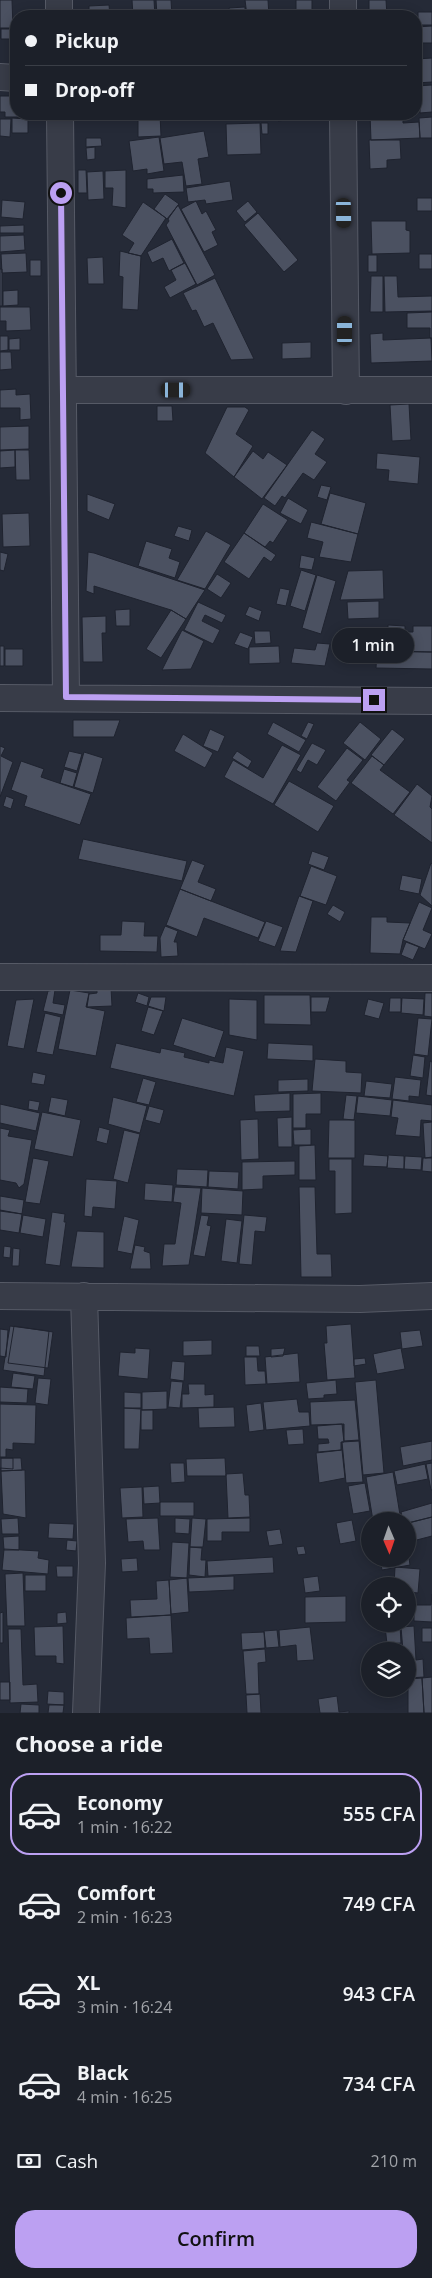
<!DOCTYPE html>
<html lang="en">
<head>
<meta charset="utf-8">
<style>
  body { margin:0; font-family:"Open Sans",sans-serif; background:#292d35; color:#f1f3f6; height:100vh; display:flex; flex-direction:column; font-size:19px; white-space:nowrap }
  * { box-sizing:border-box; margin:0 }
  p { font-size:16px; color:#a0a3a8 }
  .icon { flex:none; width:28px; height:28px; fill:none; stroke:currentColor; stroke-width:2; stroke-linecap:round; stroke-linejoin:round }
  .map { position:relative; height:1713px; overflow:hidden }
  .side { display:flex; flex-direction:column; background:#1c2029; flex:1 }
  .side>* { flex:none }
  .guide { position:absolute; left:10px; top:10px; width:412px; height:110px; border-radius:20px; box-shadow:0 2px 12px #0003,0 0 0 1px #3a3e46; display:grid; align-content:center; height:110px; padding:0 15px; background:#1c2029 }
  .needle { width:32px; rotate:178deg }
  .tools { position:absolute; left:361px; top:1512px; display:grid; gap:10px }
  .tools a { display:grid; place-items:center; width:55px; height:55px; border-radius:50%; background:#1c2029; box-shadow:0 2px 12px #0003,0 0 0 1px #3a3e46; font-size:25px }
  .end { position:absolute; width:22px; height:22px; margin:-11px; border:6px solid #bca0f2; background:#111; box-shadow:0 0 0 2px #111 }
  .from { border-radius:50% }
  .bubble { position:absolute; height:35px; border-radius:18px; background:#1c2029; box-shadow:0 2px 12px #0003,0 0 0 1px #3a3e46; font-size:16px; font-weight:600; line-height:35px; text-align:center }
  .car { position:absolute; width:15px; height:30px; margin:-15px -8px; border-radius:6px; box-shadow:0 0 4px 1px #0007; background:linear-gradient(#222 24%,#8ab4d8 0 40%,#222 0 76%,#8ab4d8 0 86%,#222 0) }
  .guide b { display:flex; align-items:center; gap:18px; height:48px; font-size:19px }
  .guide b+b { border-top:1px solid #3a3e46 }
  .guide i { width:12px; height:12px; background:#f1f3f6 }
  ul { padding:0; list-style:none }
  li { display:flex; align-items:center; gap:15px; height:82px; margin:0 10px 8px; padding:0 5px; border:2px solid transparent; border-radius:20px }
  li div { flex:1 }
  li b { display:block; font-size:19px }
  li em { font-style:normal; font-weight:600 }
  li.active { border-color:#bca0f2 }
  li>.icon { width:45px; height:45px; stroke-width:1.5 }
  h2 { padding:0 15px; font-size:22px; line-height:60px }
  .pay { display:flex; align-items:center; gap:12px; height:55px; padding:0 15px; font-size:19px }
  .pay p { margin-inline-start:auto }
  .action { display:flex; gap:10px; margin-top:auto; padding:10px 15px }
  .action a { flex:1; height:58px; border-radius:20px; background:#bca0f2; color:#111; font-size:20px; font-weight:600; line-height:58px; text-align:center }
  .map>svg:first-child { display:block }
  .building { fill:#4b5161; stroke:#1f232f }
  .lines { fill:none; stroke-linecap:round; stroke-linejoin:round }
  .street-casing { stroke:#565a66; stroke-width:28 }
  .street { stroke:#383c48; stroke-width:26 }
  .route { stroke:#bca0f2; stroke-width:6 }
</style>
</head>
<body>
<div class="map">
<svg width="432" height="1713" viewBox="0 0 432 1713">
  <rect width="100%" height="100%" fill="#252a37"/>
  <path class="building" d="M0,0H12L13,28H0V38Z
    M132,0H154L155,16H133Z
    M156,0H171L172,16H157Z
    M245,0H268L269,16H247Z
    M296,0H312V16H296Z
    M369,0H386L387,16H369Z
    M109,5L110,16H89V6Z
    M245,7V16H230L229,8Z
    M418,12H432V25H418Z
    M432,26V43H416V27Z
    M1,29H16V39H1Z
    M432,58V82L416,83V59Z
    M432,85V112L420,113V99L416,100V86Z
    M0,96H16V114H27V117H5V112H0Z
    M138,114H160L161,136L138,137Z
    M277,114H294V119L278,121Z
    M370,114H403V123L419,122L420,138L371,140Z
    M432,117V138H420L419,118Z
    M12,118L28,119V133H12Z
    M0,119H11L10,137L0,136Z
    M260,123L261,154L227,155L226,124Z
    M261,123H268V134H262Z
    M204,131L209,157L198,159L202,184L186,186L182,162L164,164L160,138Z
    M159,137L164,171L147,174V169L133,171L129,141Z
    M86,138H101L102,146L86,147Z
    M369,140H400L401,159L387,160V168L370,169Z
    M95,147V159L87,160L86,148Z
    M78,170H86L87,193H78Z
    M126,170V208L112,206L113,188H105V171Z
    M103,171L104,199L88,200L87,172Z
    M183,175L184,192L153,193V189H147V179Z
    M230,181L233,200L206,204L205,200L188,202L186,188Z
    M165,194L179,204L167,219L154,209Z
    M417,198H432V211H417Z
    M2,200L25,202L23,219L1,217Z
    M196,201L202,214L206,211L216,230L212,232L218,245L204,252L181,209Z
    M248,201L257,212L245,222L236,211Z
    M143,202L166,218L141,256L128,253L134,243L122,235Z
    M178,205L215,275L197,285L166,225L169,221L168,219Z
    M258,213L298,260L284,272L244,225Z
    M371,221H406V230L410,231V253L372,254Z
    M24,225V233H0V226Z
    M24,235L25,250L0,252V236Z
    M172,239L184,263L169,271L163,258L152,263L147,252Z
    M120,251L141,256L138,310L122,309L123,277L119,276Z
    M26,253L27,272L2,273L1,254Z
    M419,254H432V269H419Z
    M368,255H377V272H368Z
    M103,257L104,284H88L87,258Z
    M30,260H41V276H30Z
    M185,263L196,284L170,298L164,287L176,280L171,270Z
    M0,269H2V306H0Z
    M371,276H383V312H370Z
    M384,276H397L398,297L432,296V311L385,312Z
    M215,278L254,359L231,360L213,323L204,327L196,310L192,311L183,293Z
    M18,290V305L3,306V291Z
    M0,307H30L31,330L6,331V321H0Z
    M432,312V338H430V328H407V313Z
    M383,333V340L431,338L432,361L371,363L370,334Z
    M0,336H8V350L0,351Z
    M20,338V350H9V339Z
    M311,342V358L282,359V343Z
    M0,352H11L12,369L0,370Z
    M16,389V395L30,394L31,419L20,420V408H0V390Z
    M409,404L411,440L392,441L390,405Z
    M157,406H172L173,421H157Z
    M227,407H245L249,410L236,434L253,446L234,477L205,453Z
    M29,426V449L0,450V427Z
    M312,430L325,439L315,454L327,462L314,480L303,473L285,498L282,496L275,506L264,498Z
    M15,450H29L30,480H16Z
    M15,450V467L0,468V451Z
    M253,451L263,459L268,452L287,465L262,499L234,477Z
    M377,453L420,457L418,484L388,481L389,470L376,469Z
    M321,485L331,487L327,500L317,497Z
    M330,493L366,503L358,534L321,524Z
    M87,494L115,504L109,520L87,511Z
    M288,498L308,510L301,524L280,513Z
    M263,504L288,520L273,543L270,541L265,547L244,533Z
    M29,513L30,546L3,547L2,514Z
    M311,522L358,534L351,562L319,557L323,542L307,538Z
    M178,526L192,530L189,541L174,536Z
    M206,531L231,545L205,589L177,580Z
    M244,533L276,555L271,562L264,557L249,579L224,562Z
    M146,541L172,549L169,558L180,562L175,578L138,566Z
    M0,552L8,554L4,571L0,570Z
    M88,552L94,553L205,590L186,619L171,610L94,586V594L86,591Z
    M301,555L315,558L312,570L299,568Z
    M301,570L316,575L305,611L290,606Z
    M383,570L384,599L340,600L348,571Z
    M217,574L231,583L221,598L207,589Z
    M317,575L336,581L321,634L302,628Z
    M280,588L290,590L286,606L276,604Z
    M379,601V618L348,619L347,602Z
    M198,602L226,615L222,623L205,615L202,621L220,630L213,644L184,630Z
    M249,606L262,611L259,621L245,615Z
    M130,609V626H116L115,610Z
    M171,610L186,619L161,658L146,649Z
    M106,616V633H102L103,662H83L82,617Z
    M388,625L405,626V632H413V626H432V652L377,651V646L367,645L368,630L388,631Z
    M182,630L204,641L191,669L162,670Z
    M254,631H270L271,643L255,644Z
    M240,632L253,637L248,649L234,644Z
    M317,643L330,644L325,666L291,663L294,648L315,650Z
    M0,646H4V666H0Z
    M279,646L280,663L249,664V647Z
    M5,649H23V666H5Z
    M377,651L432,652V669L376,668Z
    M73,720H120L114,737H73Z
    M273,722L306,740L299,752L267,734Z
    M308,722L314,724L307,739L301,736Z
    M360,722L381,739L365,760L343,743Z
    M210,729L225,736L218,752L203,746Z
    M392,729L405,739L384,765L371,755Z
    M183,734L213,753L205,768L174,751Z
    M312,743L326,750L317,765L308,760L301,773L296,770Z
    M282,745L301,755L273,804L224,777L233,760L263,778Z
    M0,746L5,748L1,756L13,762L0,797Z
    M347,748L363,760L347,780L350,782L336,801L317,787Z
    M69,751L82,754L77,771L64,767Z
    M237,751L252,761L248,768L232,758Z
    M84,752L103,758L93,793L74,787Z
    M372,756L384,765L380,770L410,792L393,814L351,783Z
    M21,761L44,769L41,777L91,794L80,825L24,806L27,796L11,790Z
    M64,769L77,773L73,787L60,783Z
    M289,781L334,806L318,832L274,805Z
    M417,784L432,796L430,807L432,809V843L394,815Z
    M6,796L14,799L11,809L3,806Z
    M83,839L187,861L182,881L78,859Z
    M312,851L329,857L324,870L308,864Z
    M192,860L205,865L198,882L216,889L211,901L180,889Z
    M431,863L432,864V906L420,895Z
    M311,866L337,876L326,905L300,896Z
    M402,875L422,879L419,894L399,890Z
    M180,889L265,922L258,938L204,918L197,937L166,925Z
    M299,896L313,901L296,952L280,951Z
    M419,902L432,908L423,930L432,934L425,949L403,940Z
    M333,905L345,912L340,922L327,914Z
    M371,917H387V922L410,923L403,940L400,954L370,953Z
    M122,921L145,922L144,936H158L157,952L100,951V935H121Z
    M266,921L283,927L275,947L258,941Z
    M165,926L178,931L174,942H177L178,956L161,957L160,938Z
    M406,942L419,947L413,960L401,955Z
    M111,988L112,1006L87,1007L89,994L97,993V989Z
    M55,990L53,1003L65,1005L63,1015L43,1011L48,991Z
    M70,990L89,993L86,1007L105,1011L96,1056L58,1049Z
    M138,993L149,997L147,1006L135,1002Z
    M425,993H432V1017L424,1016Z
    M264,995H310L311,1025L264,1024Z
    M151,997H166L164,1011L148,1006Z
    M311,997H330L326,1012H311Z
    M390,998H401V1012H389Z
    M402,998L424,999L423,1015L401,1013Z
    M34,999L24,1049L7,1046L16,1000Z
    M229,999L257,1000V1040L229,1035Z
    M368,999L384,1003L379,1019L364,1015Z
    M148,1007L163,1011L154,1035L141,1031Z
    M45,1013L61,1017L53,1055L36,1052Z
    M182,1018L224,1031L215,1058L173,1045Z
    M418,1018L432,1019L428,1056L414,1054Z
    M116,1043L160,1053L161,1048L185,1053L184,1057L209,1063V1060L223,1063L226,1047L244,1051L234,1096L110,1068Z
    M268,1043L313,1045V1061L267,1059Z
    M413,1055L425,1057L423,1078L410,1076Z
    M315,1059L346,1061V1072L362,1073L361,1093L312,1091Z
    M430,1061L432,1062V1096L426,1095Z
    M33,1072L46,1075L44,1085L31,1083Z
    M395,1077L421,1080L419,1097L409,1096V1101L392,1099Z
    M143,1078L156,1082L149,1105L136,1102Z
    M308,1079V1091L278,1092V1080Z
    M366,1081L392,1084L390,1098L364,1096Z
    M290,1093V1111L255,1112L254,1095Z
    M321,1093V1114H306V1128H293V1094Z
    M346,1095L357,1096L354,1120L343,1119Z
    M358,1096L392,1100L390,1116L356,1113Z
    M51,1097L68,1100L65,1116L48,1112Z
    M113,1097L147,1106L140,1133L108,1124Z
    M29,1100L40,1102L38,1111L28,1109Z
    M393,1100L432,1105V1121L421,1120L420,1137L395,1135L398,1118L391,1117Z
    M0,1104L40,1113L36,1131L0,1123Z
    M149,1106L164,1110L160,1124L145,1120Z
    M42,1112L81,1120L73,1157L34,1149Z
    M292,1117V1147H278L277,1118Z
    M258,1119L259,1159L241,1160L240,1120Z
    M329,1120H355V1158H328Z
    M432,1122V1157L425,1158L423,1123Z
    M99,1127L110,1130L107,1144L96,1141Z
    M0,1128L10,1130L8,1136L32,1140L24,1184L19,1188L16,1183L0,1180Z
    M311,1129V1145H294L293,1130Z
    M124,1130L140,1134L128,1183L113,1179Z
    M315,1145L316,1180H299V1146Z
    M364,1154L388,1156L387,1167L363,1166Z
    M388,1155L404,1156V1169L387,1168Z
    M405,1156L422,1157L421,1170L404,1169Z
    M33,1158L49,1161L40,1204L25,1202Z
    M423,1158H432V1172L422,1171Z
    M329,1159H352V1213L335,1214V1171H329Z
    M295,1161V1175L263,1176V1189L242,1190V1162Z
    M177,1169L208,1170L207,1187L176,1185Z
    M209,1171L239,1172L238,1189L208,1187Z
    M86,1179L117,1181L115,1209L93,1207L92,1217L84,1216Z
    M145,1183L173,1185L172,1202L144,1200Z
    M175,1187L201,1188L189,1265L162,1266L164,1244H175L181,1203L173,1202Z
    M299,1187H315L317,1254H331L332,1277H301Z
    M202,1188L243,1191L242,1215L201,1213Z
    M0,1196L24,1200L22,1214L0,1210Z
    M0,1211L22,1214L19,1233L0,1230Z
    M52,1212L65,1214L64,1222H66L60,1266L45,1264Z
    M23,1215L46,1219L43,1237L20,1233Z
    M201,1215L209,1216L207,1225L211,1226L205,1257L193,1255Z
    M244,1215L267,1217L265,1232L255,1231L252,1265L239,1264Z
    M124,1216L139,1220L132,1254L117,1251Z
    M226,1219L242,1221L237,1263L221,1261Z
    M77,1231L104,1232V1268L71,1267Z
    M135,1245L145,1247L144,1251L150,1253L151,1269H130Z
    M4,1246L11,1247L10,1258L3,1257Z
    M13,1248L20,1249L19,1266H12Z
    M351,1324L355,1378L327,1380L324,1343H327L326,1326Z
    M10,1326L49,1331L44,1376L3,1370Z
    M14,1326L53,1332L48,1368L8,1363Z
    M0,1329L8,1330L6,1357L0,1356Z
    M420,1330L423,1346L402,1349L400,1332Z
    M212,1340V1355L183,1356V1341Z
    M246,1346H259L260,1356H246Z
    M135,1348L150,1349L148,1379L118,1376L120,1352L135,1353Z
    M285,1348L283,1356L271,1357V1349Z
    M401,1348L405,1369L377,1374L373,1354Z
    M298,1353L300,1382L267,1384L265,1357Z
    M244,1357H257L258,1371H265L266,1384L245,1385Z
    M365,1358L366,1364L354,1366V1359Z
    M172,1361L185,1362L184,1381L170,1379Z
    M13,1373L35,1376L33,1389L11,1387Z
    M38,1378L51,1379L48,1405L35,1403Z
    M336,1380L337,1394L324,1395V1398L308,1399L306,1383Z
    M376,1380L384,1473L363,1475L355,1382Z
    M171,1381L183,1382L180,1408L168,1407Z
    M188,1384H205V1395L214,1394V1407L182,1408V1394H189Z
    M0,1387L28,1389L27,1403L0,1402Z
    M167,1391V1409L142,1410V1392Z
    M124,1392L141,1393V1408H124Z
    M297,1399L299,1412H309L310,1426L266,1430L263,1402Z
    M355,1400L359,1440L344,1441V1424L311,1425L310,1402Z
    M261,1403L264,1430L249,1432L246,1405Z
    M0,1404L36,1405L35,1444L13,1443V1450L6,1449V1457H0Z
    M234,1407L235,1427L199,1428L198,1408Z
    M124,1408L141,1409L139,1449H124Z
    M141,1410H153V1430H141Z
    M342,1424L344,1442H341V1450L318,1452V1444L329,1443L328,1439H318L317,1426Z
    M303,1429L304,1444L288,1445L286,1430Z
    M359,1441L363,1482L346,1483L342,1442Z
    M432,1441V1460L403,1466L400,1447Z
    M342,1450L345,1478L319,1483L316,1453Z
    M0,1458H13V1469L0,1468Z
    M1,1458H21L22,1470L1,1471Z
    M225,1458L226,1476H187L186,1459Z
    M170,1463H184L185,1482L171,1483Z
    M432,1463V1490H431L426,1464Z
    M425,1464L428,1479L397,1485L394,1471Z
    M25,1470L26,1518L3,1514L1,1471Z
    M393,1472L401,1521H373L366,1477Z
    M243,1473L245,1495H249L250,1517L228,1518L226,1474Z
    M365,1483L370,1511L353,1514L348,1486Z
    M159,1486L160,1503L144,1504L143,1487Z
    M142,1487L143,1517L122,1518L120,1488Z
    M160,1502H194V1516H160Z
    M432,1503V1517L408,1523V1521H403L401,1512Z
    M432,1517V1536L409,1542L408,1523Z
    M18,1518L19,1534H2L1,1519Z
    M158,1518L160,1550H144L143,1541L128,1542L126,1519Z
    M175,1518L190,1519L189,1534L175,1533Z
    M192,1518L206,1519L203,1547H190Z
    M250,1518V1532H222V1541H207V1519Z
    M352,1520L356,1541L340,1544L336,1523Z
    M49,1523L74,1524L73,1539L48,1538Z
    M280,1529L283,1544L269,1546L266,1531Z
    M19,1536V1550H4L3,1537Z
    M67,1540L77,1541L76,1551L66,1550Z
    M172,1542L189,1543L187,1578L170,1577Z
    M304,1546L306,1554L298,1555L296,1547Z
    M190,1547L202,1548L201,1560H206L205,1577L189,1575Z
    M4,1549L39,1551L38,1558L49,1560L48,1574L2,1570Z
    M408,1551L410,1565L382,1570L380,1559H408Z
    M273,1557L274,1573L208,1576L207,1561Z
    M137,1558L138,1571L122,1572L121,1559Z
    M56,1566H73V1577H57Z
    M395,1567L420,1569L418,1593L409,1592L408,1602V1586H394Z
    M23,1573L25,1626H7L5,1574Z
    M25,1575H46V1591H25Z
    M234,1576V1590L189,1592L188,1578Z
    M318,1576L320,1591L305,1593L303,1578Z
    M187,1578L189,1612L171,1614L169,1580Z
    M169,1580L171,1615L131,1617L130,1600L157,1599L156,1581Z
    M432,1594V1622L414,1621V1605H431Z
    M346,1596V1622L305,1623V1597Z
    M3,1612V1643H0V1613Z
    M66,1612L67,1623L57,1624V1613Z
    M171,1615L173,1653L150,1654L149,1638L127,1639L126,1618Z
    M400,1625L401,1643L387,1644L385,1626Z
    M63,1626L64,1664L56,1663V1656H35L34,1627Z
    M414,1626L416,1660L423,1659L424,1677L408,1678V1651H403L401,1627Z
    M310,1627L314,1660L297,1661L296,1645L280,1647L279,1630Z
    M422,1628H432V1642H422Z
    M8,1629H21L23,1685L37,1684L38,1702L10,1703Z
    M277,1630L279,1647L266,1648L264,1631Z
    M264,1632L265,1648L242,1650L241,1633Z
    M265,1649L266,1662L258,1663L259,1694H246L243,1651Z
    M432,1677V1713H424L422,1678Z
    M422,1678L424,1713H408V1679Z
    M0,1682H10V1700H0Z
    M48,1691L64,1692V1705L47,1704Z
    M260,1694L261,1713H247L246,1695Z
    M337,1696L339,1712L349,1711V1713H320L318,1699Z
    M21,1704L39,1705V1713H20Z
    M49,1705H64L63,1713H48Z"/>
  <g class="lines">
    <g class="street-casing">
      <path id="street" d="M59,0V16
        M343,16V0
        M0,77L16,78
        M60,114L66,697
        M343,114L346,391
        M63,390H432
        M0,698L432,701
        M0,977L432,978
        M0,1296L360,1299L432,1296
        M84,1296L92,1563L86,1713"/>
    </g>
    <use href="#street" class="street"/>
  </g>
  <g class="lines">
    <path class="route" d="M61,193L66,697L374,700"/>
  </g>
</svg>
<div class="tools">
<a><svg class="needle" viewBox="-14 -14 28 28"><path d="M0-13l5 13h-10z" fill="#e53935"/><path d="M0 13l5-13h-10z" fill="#a0a3a8"/></svg></a>
<a><svg class="icon" aria-label="locate" viewBox="0 0 24 24"><circle cx="12" cy="12" r="6"/><path d="M12 2v4M12 18v4M2 12h4M18 12h4"/></svg></a>
<a><svg class="icon" aria-label="layers" viewBox="0 0 24 24"><path d="M12 4l9 5-9 5-9-5zM3 14l9 5 9-5"/></svg></a>
</div>
<i class="end from" style="left:61px;top:193px"></i>
<i class="end" style="left:374px;top:700px"></i>
<div class="bubble" style="left:332px;top:628px;width:82px">1 min</div>
<i class="car" style="left:344px;top:213px;rotate:179deg"></i>
<i class="car" style="left:345px;top:331px;rotate:0deg"></i>
<i class="car" style="left:176px;top:390px;rotate:90deg"></i>
<div class="guide">
<b><i class="from"></i>Pickup</b>
<b><i></i>Drop-off</b>
</div>
</div>
<section class="side">
<h2>Choose a ride</h2>
<ul>
<li class="active"><svg class="icon" aria-label="car" viewBox="0 0 24 24"><path d="M5 17H2v-5l4-1 3-4h7l3 4 3 1v5h-3M9 17h6M6 11h13"/><circle cx="7" cy="17" r="2"/><circle cx="17" cy="17" r="2"/></svg><div><b>Economy</b><p>1 min · 16:22</p></div><em>555 CFA</em></li>
<li><svg class="icon" aria-label="car" viewBox="0 0 24 24"><path d="M5 17H2v-5l4-1 3-4h7l3 4 3 1v5h-3M9 17h6M6 11h13"/><circle cx="7" cy="17" r="2"/><circle cx="17" cy="17" r="2"/></svg><div><b>Comfort</b><p>2 min · 16:23</p></div><em>749 CFA</em></li>
<li><svg class="icon" aria-label="car" viewBox="0 0 24 24"><path d="M5 17H2v-5l4-1 3-4h7l3 4 3 1v5h-3M9 17h6M6 11h13"/><circle cx="7" cy="17" r="2"/><circle cx="17" cy="17" r="2"/></svg><div><b>XL</b><p>3 min · 16:24</p></div><em>943 CFA</em></li>
<li><svg class="icon" aria-label="car" viewBox="0 0 24 24"><path d="M5 17H2v-5l4-1 3-4h7l3 4 3 1v5h-3M9 17h6M6 11h13"/><circle cx="7" cy="17" r="2"/><circle cx="17" cy="17" r="2"/></svg><div><b>Black</b><p>4 min · 16:25</p></div><em>734 CFA</em></li>
</ul>
<div class="pay"><svg class="icon" aria-label="cash" viewBox="0 0 24 24"><path d="M3 7h18v10H3z"/><circle cx="12" cy="12" r="2"/></svg>Cash<p>210 m</p></div>
<div class="action"><a>Confirm</a></div>
</section>
</body>
</html>
